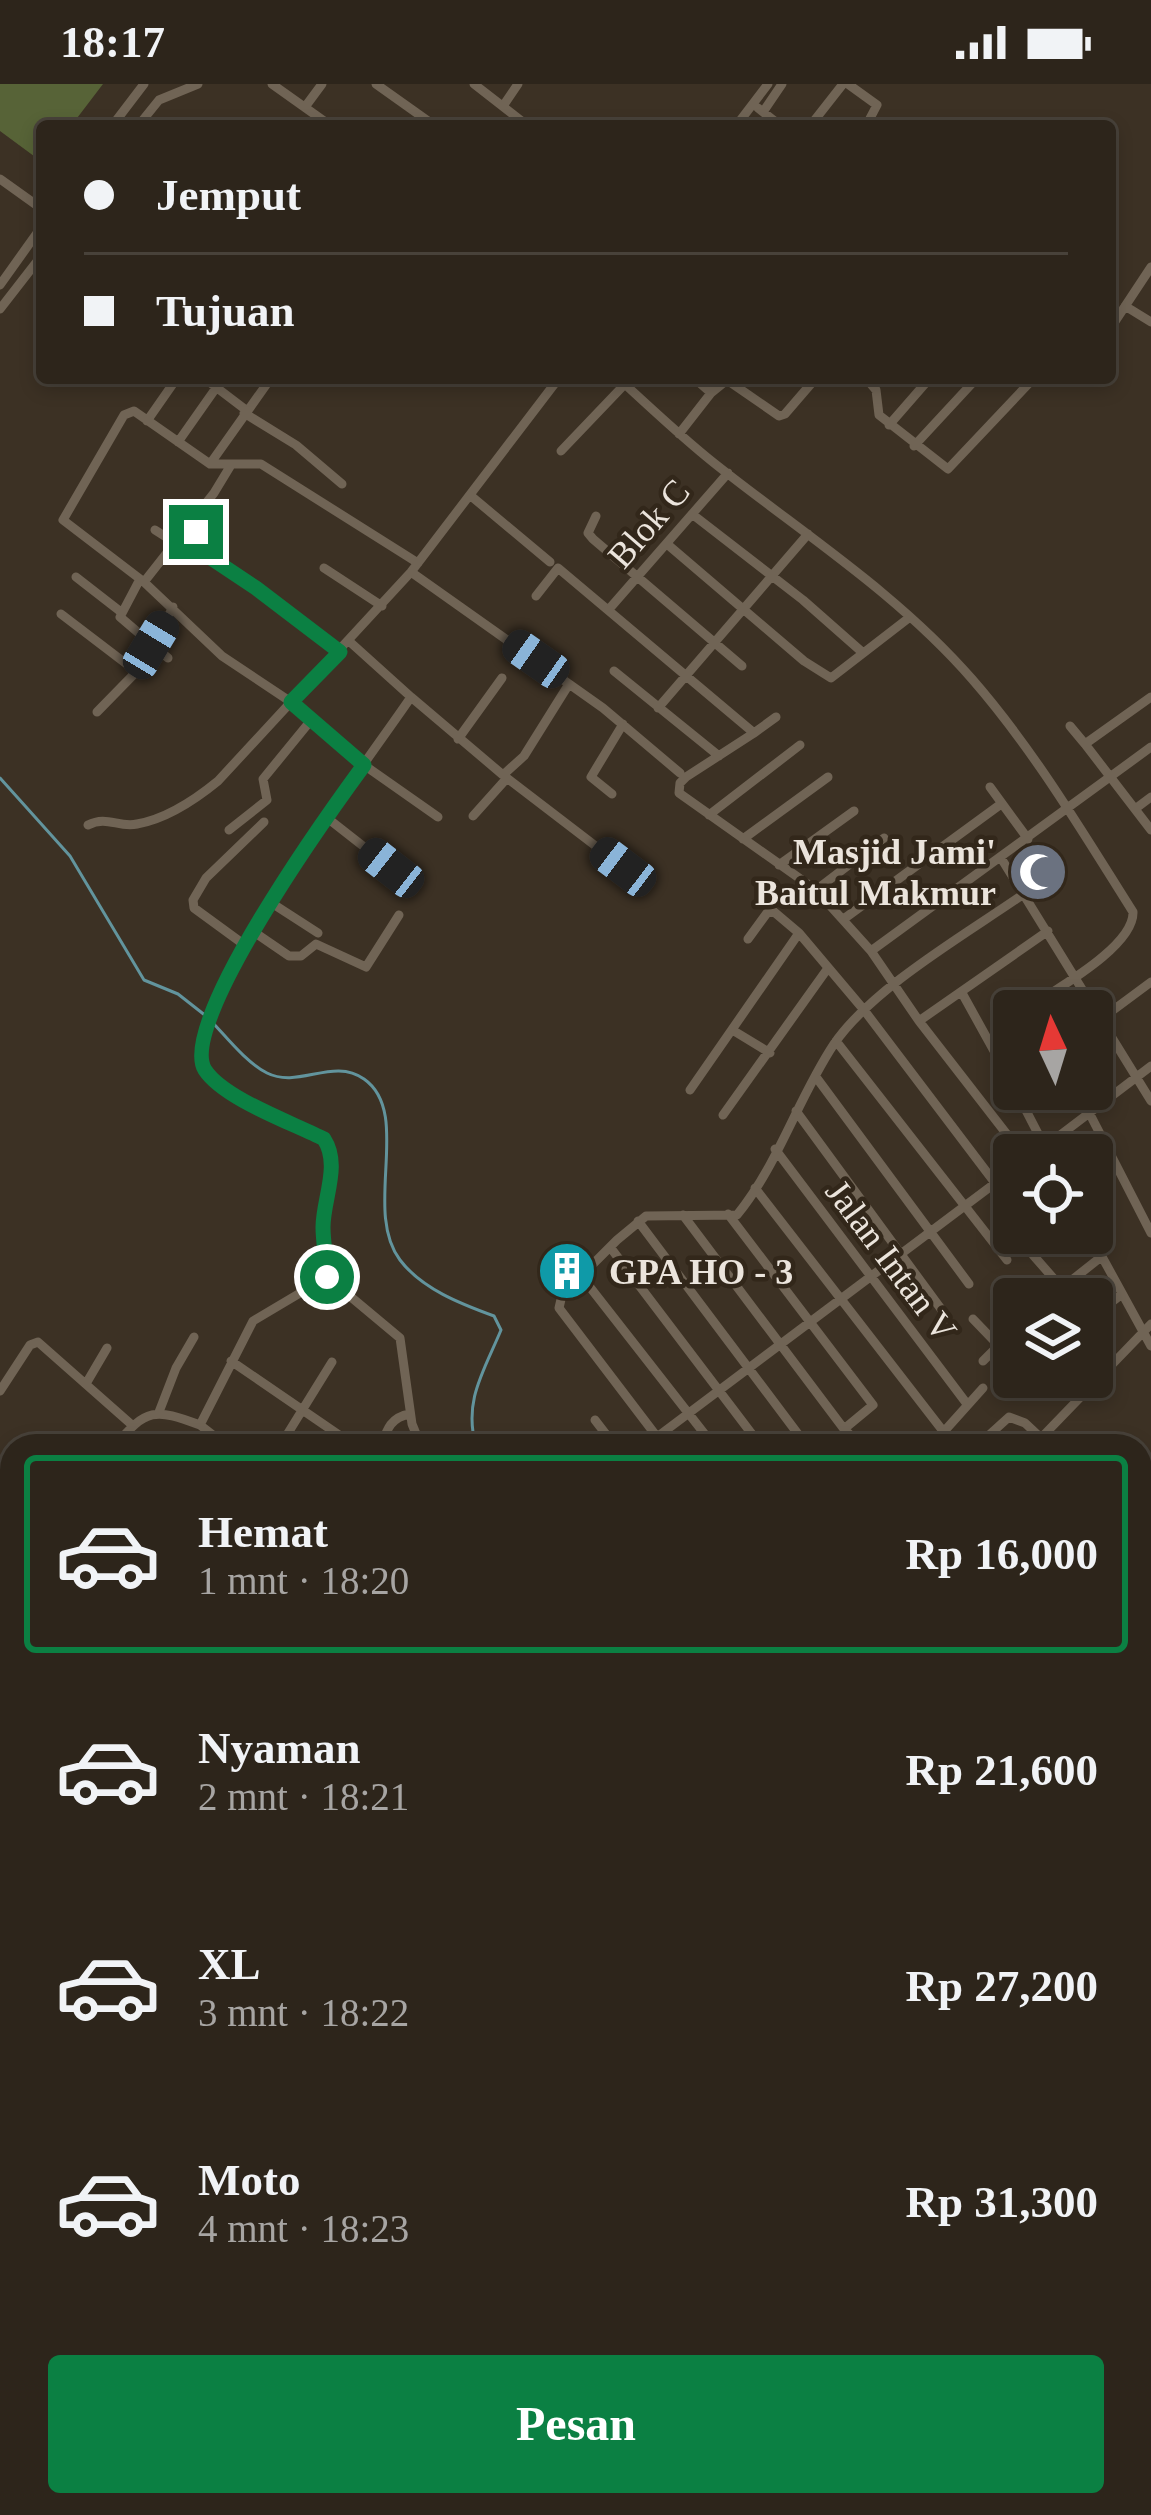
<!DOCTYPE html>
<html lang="id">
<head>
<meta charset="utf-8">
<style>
  body { margin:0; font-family:"Times New Roman",serif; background:#352d24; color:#f1f3f6; height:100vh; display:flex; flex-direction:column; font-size:45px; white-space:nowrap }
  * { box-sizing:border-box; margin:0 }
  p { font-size:39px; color:#a7a5a3 }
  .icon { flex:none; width:66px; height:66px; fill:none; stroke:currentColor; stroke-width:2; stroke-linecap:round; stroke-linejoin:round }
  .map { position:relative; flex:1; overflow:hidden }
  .side { position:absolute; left:0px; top:1350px; width:1152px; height:1083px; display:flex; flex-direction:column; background:#2d251b; border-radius:36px 36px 0 0; box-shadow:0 6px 18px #0003,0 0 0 3px #48423a }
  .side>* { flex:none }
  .banner { position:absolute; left:36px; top:36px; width:1080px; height:264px; border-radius:12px; box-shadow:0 6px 18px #0003,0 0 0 3px #48423a; display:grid; align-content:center; height:264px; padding:0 48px; background:#2d251b }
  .needle { width:78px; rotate:356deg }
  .tools { position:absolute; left:993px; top:906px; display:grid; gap:24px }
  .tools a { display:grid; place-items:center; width:120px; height:120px; border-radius:12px; background:#2d251b; box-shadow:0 6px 18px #0003,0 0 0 3px #48423a; font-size:60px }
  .end { position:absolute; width:54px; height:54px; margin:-27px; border:15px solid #0b8043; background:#fff; box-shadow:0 0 0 6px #fff }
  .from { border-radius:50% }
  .car { position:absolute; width:36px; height:72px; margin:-36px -18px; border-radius:15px; box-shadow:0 0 9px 3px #0007; background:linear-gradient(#222 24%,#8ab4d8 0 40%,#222 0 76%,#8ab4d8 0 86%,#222 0) }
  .banner b { display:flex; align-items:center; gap:42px; height:114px; font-size:45px }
  .banner b+b { border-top:3px solid #48423a }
  .banner i { width:30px; height:30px; background:#f1f3f6 }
  ul { padding:21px 0 0; list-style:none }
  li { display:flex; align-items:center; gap:36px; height:198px; margin:0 24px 18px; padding:0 24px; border:6px solid transparent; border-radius:12px }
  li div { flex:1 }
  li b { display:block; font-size:45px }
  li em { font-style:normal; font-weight:700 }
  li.on { border-color:#0b8043 }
  li>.icon { width:108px; height:108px; stroke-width:1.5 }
  .action { display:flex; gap:24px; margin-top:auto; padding:24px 48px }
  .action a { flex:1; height:138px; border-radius:12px; background:#0b8043; color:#fff; font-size:48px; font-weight:700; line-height:138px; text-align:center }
  .status { display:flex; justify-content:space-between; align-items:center; height:84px; padding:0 60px; background:#2d251b; direction:ltr }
  .status svg { height:33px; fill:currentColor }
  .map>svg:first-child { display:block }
  .green { fill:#576337 }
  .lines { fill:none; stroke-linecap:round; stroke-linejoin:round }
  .stream { stroke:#62949d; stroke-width:3 }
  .street { stroke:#706455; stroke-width:9 }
  .primary { stroke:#ab9052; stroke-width:14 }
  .route { stroke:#0b8043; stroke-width:15 }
  .labels { text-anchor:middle; stroke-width:9; stroke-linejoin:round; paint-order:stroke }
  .street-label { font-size:36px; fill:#ebe4dc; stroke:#32271a }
  .poi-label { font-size:36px; font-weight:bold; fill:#ebe4dc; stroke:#32271a; text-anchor:end }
</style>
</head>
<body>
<div class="status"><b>18:17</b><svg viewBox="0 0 49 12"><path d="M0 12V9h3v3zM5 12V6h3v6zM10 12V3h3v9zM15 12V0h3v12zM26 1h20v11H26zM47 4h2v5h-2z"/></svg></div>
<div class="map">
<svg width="1151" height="2431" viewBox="0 0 1151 2431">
  <rect width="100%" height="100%" fill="#3c3124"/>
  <path class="green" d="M0,0H103L71,42H42V78L0,47Z"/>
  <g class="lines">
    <path class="stream" d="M0,694L70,772L144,896L178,910L206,932
      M213,939C228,955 247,979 267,989C299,1005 333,973 364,995C413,1029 362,1126 400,1176C422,1205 461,1220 494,1232L501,1246C484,1287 463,1317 476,1362
      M1087,2421L1097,2431"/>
    <path class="street" d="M272,0L331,42
      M376,0L435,42
      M474,0L528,42
      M848,0L877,21L866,42
      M503,22L518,0
      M305,23L322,0
      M758,24L781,42
      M763,28L782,0
      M112,42L144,0
      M138,42L159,16L198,0
      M736,42L768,0
      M810,42L843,0
      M0,95L42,125
      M0,201L42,142
      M1125,222L1151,238
      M0,225L42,171
      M1110,245L1151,183
      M204,294L246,326
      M618,294C650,323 680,352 714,379C802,449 897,509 972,595C1034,666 1083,749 1133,828C1134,859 1070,897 1045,913L1039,927
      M694,294L711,309
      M866,294L876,306L879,331L948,385L1034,294
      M727,296L779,332L785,330L816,294
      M244,329L296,361L342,400
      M147,337L177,294
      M889,341L930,294
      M679,350L711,309L727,296
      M178,358L223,294
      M914,362L977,294
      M561,367L625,300
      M210,380L271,294
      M471,412L550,478
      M692,430L803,516L862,568
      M596,432L588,449L593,455L742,582
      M155,446L188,467L196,464L201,455L189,442
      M667,460L804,577L831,594L910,533
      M196,464L256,504L340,568
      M418,479L261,380H210L134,327L124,331L63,436L144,498L222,572L291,618L364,681L438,733
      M324,484L382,522
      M411,488L603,624L680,689
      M76,493L121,528
      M140,495L120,533L168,574
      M144,498L214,409L231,381
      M536,512L558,484L754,649L686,693L680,699L679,709L816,806L871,867L919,937L1048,847
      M610,524L728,389
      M61,530L137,588
      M614,587L719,672
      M411,613L503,691L623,783
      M1151,613L1085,660L1151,746
      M658,624L808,450
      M97,628L141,583L173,523
      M1070,642L1085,660
      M754,649L776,633
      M458,655L502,594
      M503,691L524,672L569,600
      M990,703L1028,755
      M612,710L591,693L623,640
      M1135,725L1151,713
      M709,731L800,661
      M473,732L507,694
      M326,733L391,784
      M88,741C107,731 118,744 137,740C166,735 196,715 218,697L411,488L559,294
      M229,746L267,716L263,695L312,635
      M743,755L828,693
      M1001,774L1151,1017
      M779,781L854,727
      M816,806L884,754
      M270,818L318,849
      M845,834L1001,720
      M254,848L289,872H301L316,860L366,883L399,831
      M748,855L767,829L773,827L799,849L864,926L1014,1124
      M246,862L194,824L193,816L206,794L264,738
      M871,867L1151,663
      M962,909L1014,1003
      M1101,935L1151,898
      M919,937L1023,1071
      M734,947L770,969
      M836,957L1007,1176
      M816,993L969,1200
      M1015,1005L1049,1071
      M1077,1005L1151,1149
      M690,1006L799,849
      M796,1027L944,1229
      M723,1031L828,884
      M775,1065L967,1320
      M1034,1071L1151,982
      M755,1104L943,1347
      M728,1130L873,1321L844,1345
      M683,1131L844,1345L862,1362
      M638,1137L807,1362
      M1031,1149L1035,1156
      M1089,1149L1151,1262
      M610,1163L761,1362
      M1033,1171L1061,1203
      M327,1193L400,1254L412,1340L421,1362
      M582,1193L714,1362
      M997,1205L1014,1224
      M1048,1215L1101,1173
      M1092,1233L1121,1211
      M973,1235L998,1261
      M231,1277L355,1362
      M983,1277L1014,1246
      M87,1298L107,1264
      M0,1307L30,1261L38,1258L132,1341
      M159,1328L176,1284L194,1253
      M595,1336L615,1362
      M200,1341L227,1362
      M1041,1354L1151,1240
      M115,1362C146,1324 155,1324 200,1341L253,1237L327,1193C327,1177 323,1160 323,1143C323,1115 341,1081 324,1055C293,1040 213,1010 201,978C181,924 374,668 411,613L350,558
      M280,1362L332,1278
      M381,1362C387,1345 391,1333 410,1330
      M645,1362L1014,1085
      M664,1362L559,1224L562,1211L617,1156L646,1132L737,1131C778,1081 798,1014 834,960C873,903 968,849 1025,809
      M931,1362L983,1304
      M977,1362L1009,1333L1025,1339L1041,1354L1034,1362
      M1140,1423L1151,1414
      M0,1461L12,1470
      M1140,1468L1151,1460
      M1140,1471L1151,1481
      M0,1515L12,1496
      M1140,1549L1151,1559
      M1140,1581L1151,1570
      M1140,1636L1151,1647
      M1140,1722L1151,1732
      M0,1786L12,1768
      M1140,1818L1151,1806
      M1140,1924L1151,1913
      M1140,1946L1151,1934
      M1140,2061L1151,2060
      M1140,2148L1151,2150
      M1140,2217L1151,2220
      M1140,2279L1151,2282
      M0,2293L12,2276
      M1140,2341L1151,2344
      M493,2421L518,2431
      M572,2421L573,2431
      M699,2421L712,2431
      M451,2431L456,2421
      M959,2431L969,2421"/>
    <path class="primary" d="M0,1685L12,1695
      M887,2421L898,2431"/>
  </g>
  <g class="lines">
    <path class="route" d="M196,448L201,455L196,464L256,504L340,568L291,618L364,681C331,726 176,941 205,986C224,1015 293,1039 324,1055C341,1081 323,1115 323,1143C323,1160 327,1177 327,1193"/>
  </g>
  <defs>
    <g id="mosque-disc" transform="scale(3)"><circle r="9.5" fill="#6b7280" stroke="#32271a"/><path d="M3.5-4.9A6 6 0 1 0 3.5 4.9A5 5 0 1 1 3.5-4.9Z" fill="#fff"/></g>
    <g id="building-disc" transform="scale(3)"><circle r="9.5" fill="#0f9aa8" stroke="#32271a"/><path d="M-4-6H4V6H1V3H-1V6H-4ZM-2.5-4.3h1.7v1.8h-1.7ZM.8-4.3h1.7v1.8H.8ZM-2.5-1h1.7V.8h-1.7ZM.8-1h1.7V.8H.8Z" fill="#fff"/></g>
  </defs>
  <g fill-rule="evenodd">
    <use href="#mosque-disc" x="1038" y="788"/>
    <use href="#building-disc" x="567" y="1187"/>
  </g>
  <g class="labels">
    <g class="street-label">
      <text transform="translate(648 439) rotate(-49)" y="13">Blok C</text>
      <text transform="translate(892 1176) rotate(53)" y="13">Jalan Intan V</text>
    </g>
    <g class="poi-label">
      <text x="996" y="780">Masjid Jami'<tspan x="996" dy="41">Baitul Makmur</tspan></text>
      <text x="609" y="1200" text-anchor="start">GPA HO - 3</text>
    </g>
  </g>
</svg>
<div class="tools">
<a><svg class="needle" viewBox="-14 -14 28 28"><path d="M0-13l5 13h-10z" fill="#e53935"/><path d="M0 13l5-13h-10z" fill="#a7a5a3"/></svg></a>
<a><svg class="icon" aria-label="locate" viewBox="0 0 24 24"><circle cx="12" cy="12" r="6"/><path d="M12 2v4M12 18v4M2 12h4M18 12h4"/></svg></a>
<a><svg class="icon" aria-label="layers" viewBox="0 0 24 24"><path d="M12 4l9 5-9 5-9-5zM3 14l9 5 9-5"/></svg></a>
</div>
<i class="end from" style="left:327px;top:1193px"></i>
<i class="end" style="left:196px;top:448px"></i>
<i class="car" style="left:151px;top:561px;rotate:31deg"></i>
<i class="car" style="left:536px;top:575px;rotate:305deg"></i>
<i class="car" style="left:623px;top:783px;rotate:307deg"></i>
<i class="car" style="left:391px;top:784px;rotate:308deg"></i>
<div class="banner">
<b><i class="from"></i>Jemput</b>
<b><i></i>Tujuan</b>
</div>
<section class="side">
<ul>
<li class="on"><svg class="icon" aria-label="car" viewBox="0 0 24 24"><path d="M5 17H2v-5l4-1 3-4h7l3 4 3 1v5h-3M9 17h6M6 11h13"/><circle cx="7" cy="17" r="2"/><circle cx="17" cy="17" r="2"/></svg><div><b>Hemat</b><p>1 mnt · 18:20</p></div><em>Rp 16,000</em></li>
<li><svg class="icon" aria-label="car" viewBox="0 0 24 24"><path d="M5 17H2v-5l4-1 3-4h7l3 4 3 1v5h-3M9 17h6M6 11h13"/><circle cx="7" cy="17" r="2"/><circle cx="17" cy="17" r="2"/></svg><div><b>Nyaman</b><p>2 mnt · 18:21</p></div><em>Rp 21,600</em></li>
<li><svg class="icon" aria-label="car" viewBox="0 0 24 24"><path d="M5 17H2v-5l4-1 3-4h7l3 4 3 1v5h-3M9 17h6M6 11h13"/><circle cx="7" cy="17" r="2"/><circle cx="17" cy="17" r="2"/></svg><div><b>XL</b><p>3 mnt · 18:22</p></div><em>Rp 27,200</em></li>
<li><svg class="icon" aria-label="car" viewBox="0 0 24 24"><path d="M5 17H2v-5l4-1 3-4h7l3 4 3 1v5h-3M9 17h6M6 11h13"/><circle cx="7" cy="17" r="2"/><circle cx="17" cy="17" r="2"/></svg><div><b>Moto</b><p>4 mnt · 18:23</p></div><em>Rp 31,300</em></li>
</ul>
<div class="action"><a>Pesan</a></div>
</section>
</div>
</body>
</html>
